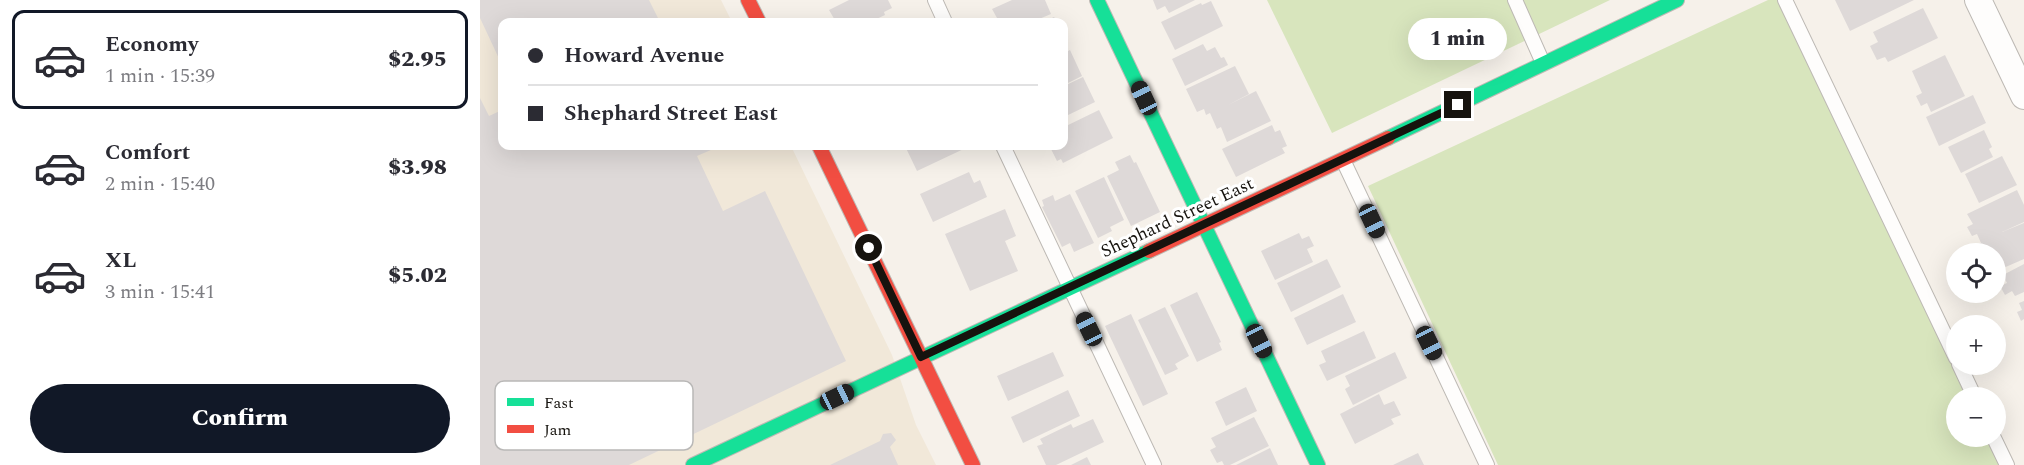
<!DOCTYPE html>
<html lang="en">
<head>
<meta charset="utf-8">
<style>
  body { margin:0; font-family:Spectral,serif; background:#f2f2f3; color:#2b2b33; height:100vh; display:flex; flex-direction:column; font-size:22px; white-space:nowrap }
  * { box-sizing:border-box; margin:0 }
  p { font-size:20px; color:#7c7c81 }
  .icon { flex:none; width:33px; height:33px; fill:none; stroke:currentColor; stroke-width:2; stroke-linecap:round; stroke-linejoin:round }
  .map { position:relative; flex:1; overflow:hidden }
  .panel { display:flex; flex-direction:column; background:#fff; width:480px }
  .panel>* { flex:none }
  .top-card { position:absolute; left:18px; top:18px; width:570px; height:132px; border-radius:12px; box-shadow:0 6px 24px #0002; display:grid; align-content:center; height:132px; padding:0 30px; background:#fff }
  .controls { position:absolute; left:1466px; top:243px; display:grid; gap:12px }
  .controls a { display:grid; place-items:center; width:60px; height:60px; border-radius:50%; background:#fff; box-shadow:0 6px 24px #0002; font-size:30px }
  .end { position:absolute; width:27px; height:27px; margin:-14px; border:8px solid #16130e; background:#fff; box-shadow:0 0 0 3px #fff }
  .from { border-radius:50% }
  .bubble { position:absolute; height:42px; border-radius:21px; background:#fff; box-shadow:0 6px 24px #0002; font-size:20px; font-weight:800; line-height:42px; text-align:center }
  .car { position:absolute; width:18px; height:36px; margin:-18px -9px; border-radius:8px; box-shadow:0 0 4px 2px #0007; background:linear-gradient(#222 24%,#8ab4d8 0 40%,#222 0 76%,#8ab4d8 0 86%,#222 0) }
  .top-card b { display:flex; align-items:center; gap:21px; height:57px; font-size:22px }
  .top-card b+b { border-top:2px solid #e1e1e2 }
  .top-card i { width:15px; height:15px; background:#2b2b33 }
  ul { padding:10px 0 0; list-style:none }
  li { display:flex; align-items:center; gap:18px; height:99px; margin:0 12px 9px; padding:0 18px; border:3px solid transparent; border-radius:12px }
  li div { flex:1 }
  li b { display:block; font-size:22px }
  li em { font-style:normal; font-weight:800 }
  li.on { border-color:#111827 }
  li>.icon { width:54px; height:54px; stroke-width:1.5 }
  .action { display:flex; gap:12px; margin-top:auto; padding:12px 30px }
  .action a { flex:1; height:69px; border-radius:36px; background:#111827; color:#fff; font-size:24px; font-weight:800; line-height:69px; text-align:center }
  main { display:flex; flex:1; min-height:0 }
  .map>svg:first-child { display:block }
  .industrial { fill:#f1e8d9 }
  .green { fill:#d8e5bd }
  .building { fill:#ded9d8 }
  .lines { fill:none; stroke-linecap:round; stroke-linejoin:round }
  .lane-casing { stroke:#bdb9b4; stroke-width:16 }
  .street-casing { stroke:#bdb9b4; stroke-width:28 }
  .fast-casing { stroke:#bdb9b4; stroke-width:16 }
  .jam-casing { stroke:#bdb9b4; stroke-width:16 }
  .lane { stroke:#fefdfc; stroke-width:14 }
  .street { stroke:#fefdfc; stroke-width:26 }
  .fast { stroke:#16e098; stroke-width:14 }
  .jam { stroke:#f24e42; stroke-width:14 }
  .route { stroke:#16130e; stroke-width:8 }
  .labels { text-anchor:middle; stroke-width:6; stroke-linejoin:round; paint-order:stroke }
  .street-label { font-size:18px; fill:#16130e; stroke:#fff }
  .key { fill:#fff; stroke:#b9b8b7; stroke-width:1.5 }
  .key-label { font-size:16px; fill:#16130e }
</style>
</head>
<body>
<main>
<section class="panel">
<ul>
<li class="on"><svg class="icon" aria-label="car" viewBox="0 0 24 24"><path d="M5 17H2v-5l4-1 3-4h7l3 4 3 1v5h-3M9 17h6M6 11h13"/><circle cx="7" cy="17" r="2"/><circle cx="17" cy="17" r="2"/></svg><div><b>Economy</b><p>1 min · 15:39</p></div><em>$2.95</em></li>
<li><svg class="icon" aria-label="car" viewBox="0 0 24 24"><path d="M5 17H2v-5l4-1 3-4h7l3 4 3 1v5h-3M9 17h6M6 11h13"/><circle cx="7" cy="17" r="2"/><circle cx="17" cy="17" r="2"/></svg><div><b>Comfort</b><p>2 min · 15:40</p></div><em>$3.98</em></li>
<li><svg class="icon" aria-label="car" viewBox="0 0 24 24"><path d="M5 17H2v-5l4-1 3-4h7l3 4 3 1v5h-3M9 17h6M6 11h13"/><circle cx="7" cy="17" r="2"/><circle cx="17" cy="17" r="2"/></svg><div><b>XL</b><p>3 min · 15:41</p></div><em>$5.02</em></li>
</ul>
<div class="action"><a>Confirm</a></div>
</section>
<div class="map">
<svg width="1544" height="465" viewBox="0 0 1544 465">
  <rect width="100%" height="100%" fill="#f6f1ea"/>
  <path class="industrial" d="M0,0H241L252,22H22V146H311L412,355L436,425L456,465H0Z"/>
  <path class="green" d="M787,0H1130L852,133Z
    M1288,0H1300L1487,397L1476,398V436L1506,437L1519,465H1018L888,186Z"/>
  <path class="building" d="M0,0H169L180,22H22V65L0,18Z
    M369,0H408L412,8L404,12L405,15L390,22H356L349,10Z
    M532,0H565L571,14L552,22H514L513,20L517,18L512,9Z
    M673,0H715L689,13L685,6L677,10Z
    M1355,0H1434L1370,31Z
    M731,1L743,26L695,50L681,22L721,3L722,5Z
    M1443,8L1458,38L1408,62L1405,57L1397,60L1390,46L1398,42L1393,32Z
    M574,17L577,22H557L565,19L566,21Z
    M723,44L727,51L735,47L741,58L744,57L748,65L705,86L692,59Z
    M590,50L602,76L584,85V53Z
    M1465,55L1485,96L1451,112L1447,103L1441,106L1436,96L1442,93L1432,71Z
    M755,66L769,94L748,105L776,91L791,121L747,142L741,127L737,129L730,113L726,115L724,109L717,112L706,89Z
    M603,77L615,102L584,117V86Z
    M1493,95L1506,123L1459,146L1446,117Z
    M0,98L9,116L22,110V146H240L217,156L243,211L285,191L366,361L149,465H0Z
    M619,110L633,138L583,163L581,159L577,161L571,149L576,147L575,146H584V127Z
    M792,125L795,132L800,130L807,146L802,148L805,153L756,177L742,149Z
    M1504,130L1512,147L1509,149L1513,157L1481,173L1468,147Z
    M425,146H490L437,171Z
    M650,155L654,163L656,162L680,212L651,226L627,176L639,170L635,162Z
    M1522,156L1537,185L1499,203L1485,174Z
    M489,172L494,183L500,180L507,197L453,222L440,194Z
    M624,177L644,220L630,227L632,231L618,238L595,191Z
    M1537,190L1544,205V222L1522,232L1544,223V259L1521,269L1518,263L1515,265V254H1503L1499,244L1501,243L1497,234L1492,236L1487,227L1493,224L1487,214Z
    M590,194L614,243L594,252L590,243L582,247L562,207L564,206L562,200L573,195L575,201Z
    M525,209L536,236L525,241L538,271L490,291L465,234Z
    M819,233L822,239L829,236L834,246L827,249L833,262L795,280L781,251Z
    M847,259L861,287L811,312L797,283Z
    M1544,264V292L1535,296L1532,291L1525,295L1520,286L1527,283L1523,275Z
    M717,292L741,342L739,343L742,350L717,362L690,305Z
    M863,294L876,322L827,345L814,318Z
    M1544,301V319L1541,321L1537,312L1542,310L1539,303Z
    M685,307L709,356L695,364L698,369L685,375L658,320Z
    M651,314L688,394L663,406L625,326Z
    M884,331L896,358L847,381L839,365L846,362L841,351Z
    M573,352L584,376L528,401L517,376Z
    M915,352L927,378L873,405L865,389L870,386L865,376Z
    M766,387L777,411L746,426L735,402Z
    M588,390L600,416L543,443L531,417Z
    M899,394L904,405L914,401L921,415L911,419L914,424L875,444L860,414Z
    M774,417L789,446L750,465H744L742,461L737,463L730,450L736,447L731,438Z
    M613,419L624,442L576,465H566L557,446L563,444L560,439L591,424L593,428Z
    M411,433L416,440L410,447L418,465H350L400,441L403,434Z
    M790,448L798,465H756Z
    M938,453L944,465H913Z
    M607,457L611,465H591Z"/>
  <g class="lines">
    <g class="lane-casing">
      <path id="lane" d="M455,0L465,22
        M1035,0L1063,63
        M1305,0L1476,358
        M523,146L674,465
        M863,160L1007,465
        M1479,364L1495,398
        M1513,436L1527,465"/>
    </g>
    <g class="street-casing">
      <path id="street" d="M1498,0L1544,96"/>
    </g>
    <g class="fast-casing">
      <path id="fast" d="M617,0L838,465
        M908,138L1197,0
        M213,465L669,251"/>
    </g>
    <g class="jam-casing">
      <path id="jam" d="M268,0L279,22
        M339,146L493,465
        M669,251L908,138"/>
    </g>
    <use href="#lane" class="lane"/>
    <use href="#street" class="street"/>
    <use href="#fast" class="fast"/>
    <use href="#jam" class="jam"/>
  </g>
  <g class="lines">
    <path class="route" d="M389,248L441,357L978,105"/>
  </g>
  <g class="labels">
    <g class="street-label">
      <text transform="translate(697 217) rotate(-25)" y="6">Shephard Street East</text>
    </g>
  </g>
  <rect x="15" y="381" width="198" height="69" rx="9" class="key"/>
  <rect x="27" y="398" width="27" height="8" fill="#16e098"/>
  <rect x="27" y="425" width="27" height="8" fill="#f24e42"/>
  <g class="key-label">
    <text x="64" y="408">Fast</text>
    <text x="64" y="435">Jam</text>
  </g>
</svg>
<div class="controls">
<a><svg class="icon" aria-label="locate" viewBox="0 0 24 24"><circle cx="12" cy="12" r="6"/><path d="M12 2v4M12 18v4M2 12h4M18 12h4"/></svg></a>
<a>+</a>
<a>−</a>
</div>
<i class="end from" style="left:389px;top:248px"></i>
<i class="end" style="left:978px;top:105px"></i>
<div class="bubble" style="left:928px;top:18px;width:99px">1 min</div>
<i class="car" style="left:664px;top:98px;rotate:335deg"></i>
<i class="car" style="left:892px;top:221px;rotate:155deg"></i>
<i class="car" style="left:609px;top:329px;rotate:334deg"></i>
<i class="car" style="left:779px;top:341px;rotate:154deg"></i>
<i class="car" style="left:949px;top:343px;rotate:154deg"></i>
<i class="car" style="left:357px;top:397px;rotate:65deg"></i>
<div class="top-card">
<b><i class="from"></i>Howard Avenue</b>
<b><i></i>Shephard Street East</b>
</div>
</div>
</main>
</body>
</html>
